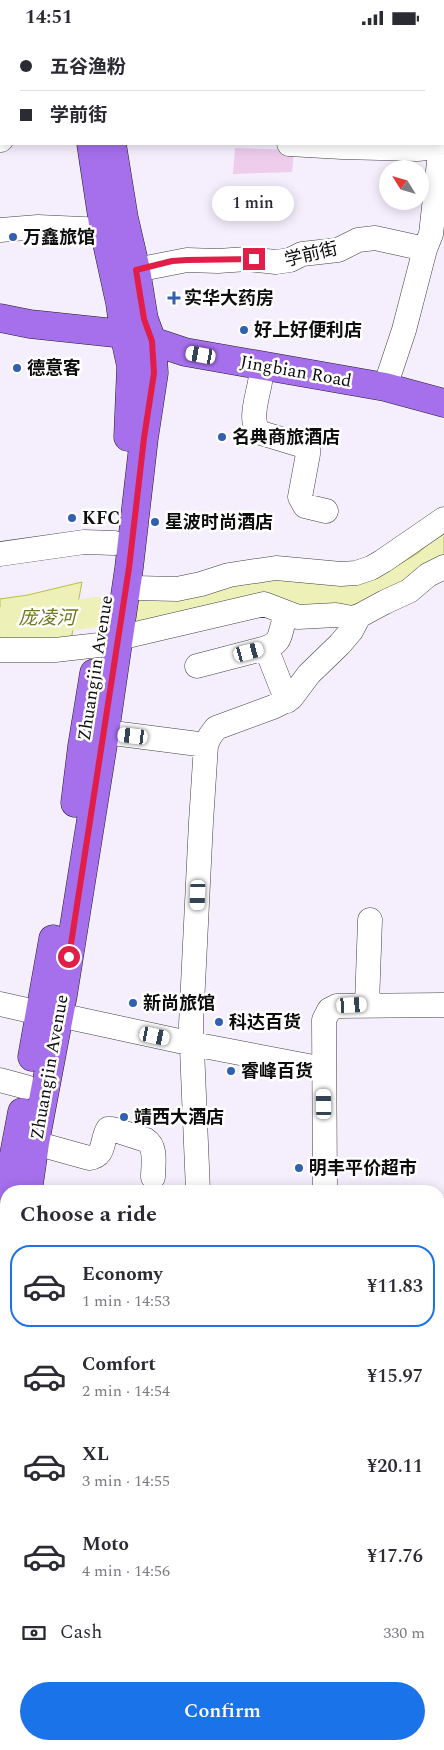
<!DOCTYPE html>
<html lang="en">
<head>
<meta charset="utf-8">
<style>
  body { margin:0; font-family:Spectral,"Noto Sans SC",serif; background:#f7f7f7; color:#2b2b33; height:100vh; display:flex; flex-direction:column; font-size:19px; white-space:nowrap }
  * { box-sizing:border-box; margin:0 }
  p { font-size:16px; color:#7c7c81 }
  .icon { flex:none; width:28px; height:28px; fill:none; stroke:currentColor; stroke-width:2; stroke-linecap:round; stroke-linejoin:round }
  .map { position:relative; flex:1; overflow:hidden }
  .panel { position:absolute; left:0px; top:1150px; width:445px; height:565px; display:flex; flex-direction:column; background:#fff; border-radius:20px 20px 0 0; box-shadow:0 2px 12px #0003 }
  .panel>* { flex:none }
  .banner { position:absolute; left:0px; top:0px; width:445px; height:110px; box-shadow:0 2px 12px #0003; display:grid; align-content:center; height:110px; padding:0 20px; background:#fff }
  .needle { width:32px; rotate:307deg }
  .controls { position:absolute; left:379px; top:125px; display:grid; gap:10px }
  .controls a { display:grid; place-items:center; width:50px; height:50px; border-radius:50%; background:#fff; box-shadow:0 2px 12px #0003; font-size:25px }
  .end { position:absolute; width:22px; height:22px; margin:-11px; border:6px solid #e11d48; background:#fff; box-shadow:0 0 0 2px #fff }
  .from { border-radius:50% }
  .bubble { position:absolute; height:35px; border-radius:18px; background:#fff; box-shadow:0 2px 12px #0003; font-size:16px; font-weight:600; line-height:35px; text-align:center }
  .car { position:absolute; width:15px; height:30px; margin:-15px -8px; border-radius:6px; box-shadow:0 0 4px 1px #0007; background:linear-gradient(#fff 24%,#345 0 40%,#fff 0 76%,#345 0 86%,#fff 0) }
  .banner b { display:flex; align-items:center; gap:18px; height:48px; font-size:19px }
  .banner b+b { border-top:1px solid #e1e1e2 }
  .banner i { width:12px; height:12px; background:#2b2b33 }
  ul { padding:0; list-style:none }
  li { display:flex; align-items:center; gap:15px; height:82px; margin:0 10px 8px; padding:0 10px; border:2px solid transparent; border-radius:20px }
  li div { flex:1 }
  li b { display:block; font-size:19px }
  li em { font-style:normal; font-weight:600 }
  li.active { border-color:#1a73e8 }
  li>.icon { width:45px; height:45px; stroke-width:1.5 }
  h2 { padding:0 20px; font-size:22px; line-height:60px }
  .pay { display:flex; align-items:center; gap:12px; height:55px; padding:0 20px; font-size:19px }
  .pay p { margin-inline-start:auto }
  .action { display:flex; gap:10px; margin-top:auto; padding:10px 20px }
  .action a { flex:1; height:58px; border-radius:30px; background:#1a73e8; color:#fff; font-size:20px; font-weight:600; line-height:58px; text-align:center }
  .status { display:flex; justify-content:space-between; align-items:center; height:35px; padding:0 25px; background:#fff; direction:ltr }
  .status svg { height:14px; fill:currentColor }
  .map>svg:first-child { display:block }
  .pitch { fill:#edccec }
  .water { fill:#edf0b7; stroke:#b7c144 }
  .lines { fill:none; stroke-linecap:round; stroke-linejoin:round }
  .river { stroke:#edf0b7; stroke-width:30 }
  .minor-casing { stroke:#404040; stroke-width:25 }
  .major-casing { stroke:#1e1e1e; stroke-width:29 }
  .minor { stroke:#fff; stroke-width:24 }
  .major { stroke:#a66fec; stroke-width:28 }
  .route { stroke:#e11d48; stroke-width:6 }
  .poi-dot { fill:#3160b0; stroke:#fff; stroke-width:2 }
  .labels { text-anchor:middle; stroke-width:5; stroke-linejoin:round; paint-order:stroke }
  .poi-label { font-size:18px; font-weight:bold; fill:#0d0d0d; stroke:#fff; text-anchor:start }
  .street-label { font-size:18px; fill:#0d0d0d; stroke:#fff }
  .water-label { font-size:19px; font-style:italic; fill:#6f791e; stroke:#fff }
</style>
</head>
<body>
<div class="status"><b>14:51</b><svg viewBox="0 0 49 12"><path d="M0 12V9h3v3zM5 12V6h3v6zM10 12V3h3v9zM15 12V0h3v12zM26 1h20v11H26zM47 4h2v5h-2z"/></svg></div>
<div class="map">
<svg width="444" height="1715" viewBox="0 0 444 1715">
  <rect width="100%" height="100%" fill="#f5eefd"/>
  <path class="pitch" d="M235,113L294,115L292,137L233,139Z"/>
  <path class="water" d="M444,495V524L371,563L348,572L153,591L160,562L231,547L387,537L418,518Z
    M82,547L72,600L68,605L0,609V564L28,560Z"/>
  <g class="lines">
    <path class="river" d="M0,587L41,585L96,577L174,576L196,570"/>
    <g class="minor-casing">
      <path id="minor" d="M31,0L32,1
        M0,36H1
        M0,105H1
        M289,109L342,112L417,114L428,113L437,109
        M0,195L38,192L104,195
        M136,235L187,225L218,226L247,224L276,227L290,225L302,219L338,215L358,205L375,203L425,214
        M261,340C260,357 246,387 261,398L304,411L308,414V419L300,462L305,471L326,476
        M385,352L404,295L425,214L431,199L441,109
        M0,519L84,507L114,508
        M135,553L177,554L201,549L229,540L276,533L341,539L356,538L371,533L383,526L444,484
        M127,601L264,569L298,582L336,580L352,583L359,581L385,567L409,556L428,540L444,532
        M266,613L287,666
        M0,615H55L99,610
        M197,631L266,613C287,605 276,594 289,579
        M105,697L206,710
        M0,969L40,978L59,980L193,1009L324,1034
        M367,969L370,885
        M0,1045L26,1052
        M35,1108L89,1123C106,1121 101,1105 108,1094H112L146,1105C157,1112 153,1130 153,1142
        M198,1156L191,990L201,787L206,710L210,701L216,693L273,672L291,663L309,639L340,609L351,596L359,581
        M325,1156L324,985L329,975L337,971L444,970
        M439,1175H444
        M0,1437L6,1440
        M439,1629L444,1631
        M0,1667L6,1668
        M164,1709L181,1715
        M60,1715L62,1709"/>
    </g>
    <g class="major-casing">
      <path id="major" d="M81,0V1
        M103,0V1
        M91,109L104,195L120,268L124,299L131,331L128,402
        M0,283L30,289L124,299L152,306L185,317L385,352L444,368
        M75,768L82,711L94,638
        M32,1022L53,904
        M7,1156L22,1077
        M28,1156L35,1108L63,960L105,697L129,533L144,403L154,338L152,306L144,284L136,235L124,183L112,109
        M0,1191L6,1158
        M0,1260L6,1263
        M0,1366L6,1329
        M439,1468L444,1471"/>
    </g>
    <use href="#minor" class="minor"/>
    <use href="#major" class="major"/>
  </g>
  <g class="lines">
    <path class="route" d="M69,922L129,533L144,403L154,338L152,306L144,284L136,235L172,226L187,225L254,224"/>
  </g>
  <g class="poi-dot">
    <circle cx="13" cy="202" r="5"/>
    <path d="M171.5 255.5h5v5h5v5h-5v5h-5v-5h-5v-5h5z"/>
    <circle cx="244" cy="295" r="5"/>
    <circle cx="17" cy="333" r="5"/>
    <circle cx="222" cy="402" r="5"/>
    <circle cx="72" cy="483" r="5"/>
    <circle cx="155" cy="487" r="5"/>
    <circle cx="133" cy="968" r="5"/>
    <circle cx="219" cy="987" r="5"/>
    <circle cx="231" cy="1036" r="5"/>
    <circle cx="124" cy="1082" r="5"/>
    <circle cx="299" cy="1133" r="5"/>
  </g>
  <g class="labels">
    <g class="poi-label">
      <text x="23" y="208">万鑫旅馆</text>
      <text x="184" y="269">实华大药房</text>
      <text x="254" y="301">好上好便利店</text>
      <text x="27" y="339">德意客</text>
      <text x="232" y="408">名典商旅酒店</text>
      <text x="82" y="489">KFC</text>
      <text x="165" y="493">星波时尚酒店</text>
      <text x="143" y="974">新尚旅馆</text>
      <text x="229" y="993">科达百货</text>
      <text x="241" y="1042">睿峰百货</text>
      <text x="134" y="1088">靖西大酒店</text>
      <text x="309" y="1139">明丰平价超市</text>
    </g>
    <g class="street-label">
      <text transform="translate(311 219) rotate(-13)" y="6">学前街</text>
      <text transform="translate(296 336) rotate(10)" y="6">Jingbian Road</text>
      <text transform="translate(95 633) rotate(-81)" y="6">Zhuangjin Avenue</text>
      <text transform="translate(49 1032) rotate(-80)" y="6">Zhuangjin Avenue</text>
    </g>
    <g class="water-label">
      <text x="47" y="589">庞凌河</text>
    </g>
  </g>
</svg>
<div class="controls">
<a><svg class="needle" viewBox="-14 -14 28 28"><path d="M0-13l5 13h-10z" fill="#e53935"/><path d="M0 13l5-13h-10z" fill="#7c7c81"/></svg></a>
</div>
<i class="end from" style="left:69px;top:922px"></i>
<i class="end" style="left:254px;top:224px"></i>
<div class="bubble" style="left:212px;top:151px;width:82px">1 min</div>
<i class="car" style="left:201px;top:320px;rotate:280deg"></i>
<i class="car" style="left:249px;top:617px;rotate:75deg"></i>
<i class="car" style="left:133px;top:701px;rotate:277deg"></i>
<i class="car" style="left:198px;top:860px;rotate:182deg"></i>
<i class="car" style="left:352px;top:970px;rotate:87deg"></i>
<i class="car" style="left:155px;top:1001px;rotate:102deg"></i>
<i class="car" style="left:324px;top:1069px;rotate:359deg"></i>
<div class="banner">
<b><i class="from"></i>五谷渔粉</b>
<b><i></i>学前街</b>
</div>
<section class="panel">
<h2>Choose a ride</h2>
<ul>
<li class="active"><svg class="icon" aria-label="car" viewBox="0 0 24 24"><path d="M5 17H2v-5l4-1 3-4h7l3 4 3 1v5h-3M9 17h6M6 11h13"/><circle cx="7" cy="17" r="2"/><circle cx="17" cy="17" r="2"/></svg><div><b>Economy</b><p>1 min · 14:53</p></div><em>¥11.83</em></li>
<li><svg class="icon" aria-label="car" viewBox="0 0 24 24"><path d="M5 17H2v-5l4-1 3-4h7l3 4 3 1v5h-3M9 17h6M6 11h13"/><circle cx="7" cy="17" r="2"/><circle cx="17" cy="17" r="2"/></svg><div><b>Comfort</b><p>2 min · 14:54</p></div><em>¥15.97</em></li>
<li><svg class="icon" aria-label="car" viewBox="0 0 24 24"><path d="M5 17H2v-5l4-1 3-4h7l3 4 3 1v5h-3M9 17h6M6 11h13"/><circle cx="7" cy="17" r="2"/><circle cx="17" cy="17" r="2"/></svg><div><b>XL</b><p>3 min · 14:55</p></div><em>¥20.11</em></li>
<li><svg class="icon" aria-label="car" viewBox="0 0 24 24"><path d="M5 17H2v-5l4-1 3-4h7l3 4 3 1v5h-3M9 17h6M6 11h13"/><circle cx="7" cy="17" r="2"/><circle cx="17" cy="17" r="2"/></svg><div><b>Moto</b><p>4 min · 14:56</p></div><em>¥17.76</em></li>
</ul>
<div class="pay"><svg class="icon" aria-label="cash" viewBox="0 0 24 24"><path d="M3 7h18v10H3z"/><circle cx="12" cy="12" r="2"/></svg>Cash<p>330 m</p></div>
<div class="action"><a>Confirm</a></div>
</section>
</div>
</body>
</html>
